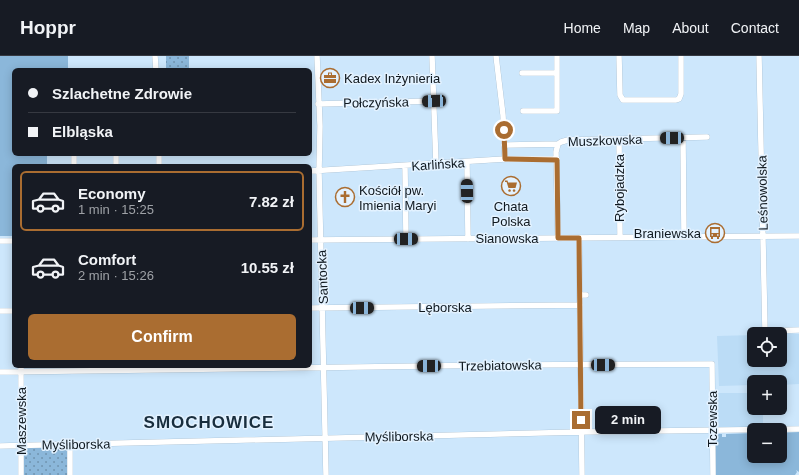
<!DOCTYPE html>
<html lang="en">
<head>
<meta charset="utf-8">
<style>
  body { margin:0; font-family:Helvetica,sans-serif; background:#20242c; color:#f1f3f6; height:100vh; display:flex; flex-direction:column; font-size:15px; white-space:nowrap }
  * { box-sizing:border-box; margin:0 }
  p { font-size:13px; color:#9ea1a6 }
  .icon { flex:none; width:22px; height:22px; fill:none; stroke:currentColor; stroke-width:2; stroke-linecap:round; stroke-linejoin:round }
  .map { position:relative; flex:1; overflow:hidden }
  .details { position:absolute; left:12px; top:108px; width:300px; height:204px; display:flex; flex-direction:column; background:#171b24; border-radius:6px; box-shadow:0 2px 10px #0003 }
  .details>* { flex:none }
  .guide { position:absolute; left:12px; top:12px; width:300px; height:88px; border-radius:6px; box-shadow:0 2px 10px #0003; display:grid; align-content:center; height:88px; padding:0 16px; background:#171b24 }
  .controls { position:absolute; left:747px; top:271px; display:grid; gap:8px }
  .controls a { display:grid; place-items:center; width:40px; height:40px; border-radius:6px; background:#171b24; box-shadow:0 2px 10px #0003; font-size:20px }
  .end { position:absolute; width:18px; height:18px; margin:-9px; border:5px solid #aa6d31; background:#fff; box-shadow:0 0 0 2px #fff }
  .from { border-radius:50% }
  .bubble { position:absolute; height:28px; border-radius:6px; background:#171b24; box-shadow:0 2px 10px #0003; font-size:13px; font-weight:600; line-height:28px; text-align:center }
  .car { position:absolute; width:12px; height:24px; margin:-12px -6px; border-radius:5px; box-shadow:0 0 3px 1px #0007; background:linear-gradient(#222 24%,#8ab4d8 0 40%,#222 0 76%,#8ab4d8 0 86%,#222 0) }
  .guide b { display:flex; align-items:center; gap:14px; height:38px; font-size:15px }
  .guide b+b { border-top:1px solid #363941 }
  .guide i { width:10px; height:10px; background:#f1f3f6 }
  ul { padding:7px 0 0; list-style:none }
  li { display:flex; align-items:center; gap:12px; height:60px; margin:0 8px 6px; padding:0 8px; border:2px solid transparent; border-radius:6px }
  li div { flex:1 }
  li b { display:block; font-size:15px }
  li em { font-style:normal; font-weight:600 }
  li.current { border-color:#aa6d31 }
  li>.icon { width:36px; height:36px; stroke-width:1.5 }
  .primary-button { display:flex; gap:8px; margin-top:auto; padding:8px 16px }
  .primary-button a { flex:1; height:46px; border-radius:6px; background:#aa6d31; color:#fff; font-size:16px; font-weight:600; line-height:46px; text-align:center }
  header { display:flex; align-items:center; gap:24px; box-sizing:border-box; height:56px; padding:0 20px; background:#171b24; border-bottom:1px solid #363941 }
  header strong { font-size:19px }
  nav { display:flex; gap:22px; margin-inline-start:auto; font-size:14px }
  .map>svg:first-child { display:block }
  .built { fill:#bbdcf6 }
  .green { fill:#8bb7da }
  .park { fill:url(#park-dots) }
  .lines { fill:none; stroke-linecap:round; stroke-linejoin:round }
  .minor-casing { stroke:#9db6ca; stroke-width:6 }
  .minor { stroke:#fff; stroke-width:5.5 }
  .route { stroke:#aa6d31; stroke-width:5 }
  .labels { text-anchor:middle; stroke-width:3; stroke-linejoin:round; paint-order:stroke }
  .poi-label { font-size:13px; fill:#0f181f; stroke:#e3f2ff; text-anchor:start }
  .street-label { font-size:13px; fill:#0f181f; stroke:#e3f2ff }
  .district-label { font-size:17px; font-weight:bold; letter-spacing:1px; fill:#192e3e; stroke:#e3f2ff }
</style>
</head>
<body>
<header>
<strong>Hoppr</strong>
<nav><a>Home</a><a>Map</a><a>About</a><a>Contact</a></nav>
</header>
<div class="map">
<svg width="799" height="419" viewBox="0 0 799 419">
  <defs>
    <pattern id="park-dots" width="8" height="8" patternUnits="userSpaceOnUse"><rect width="8" height="8" fill="#8bb7da"/><path d="M2 2h.1M6 6h.1" fill="none" stroke="#7094b0" stroke-width="1.8" stroke-linecap="round"/></pattern>
  </defs>
  <rect width="100%" height="100%" fill="#cde7fc"/>
  <path class="built" d="M780,278H799V328L780,329V326H754V329L719,330L717,280L754,279V304H780Z
    M718,337H754V352H763V371H719L718,360H715V340Z"/>
  <path class="green" d="M0,0H68V14H14V98H47V110H14V180H0Z
    M799,376V416L796,414L797,416L795,419H714L715,381H716L718,378H722V381H726V378L754,377V400H780V377Z"/>
  <path class="park" d="M166,0H189V12H166Z
    M66,391L68,395L69,419H23V392Z"/>
  <g class="lines">
    <g class="minor-casing">
      <path id="minor" d="M155,0L156,14
        M317,0L320,70L319,115L326,419
        M432,0L436,108
        M496,0L503,59L505,103
        M619,0L620,39L623,44H676L679,43L681,38V0
        M759,0L765,275L799,274
        M522,17H557
        M318,48L434,45
        M523,55H557V0
        M683,82L684,181
        M619,83L620,181
        M504,89L558,88L561,86L568,84L707,81
        M74,98V110
        M116,98V110
        M467,106L468,183
        M159,110V98
        M405,110L406,183
        M310,115L505,103H557
        M558,182L556,96L558,88
        M579,182L582,419
        M310,184L799,180
        M0,185H14
        M580,239H586
        M310,252L580,249
        M0,255H14
        M21,310V419
        M0,316L499,309L712,308L713,419
        M70,388V419
        M0,390L581,376L799,373"/>
    </g>
    <use href="#minor" class="minor"/>
  </g>
  <g class="lines">
    <path class="route" d="M504,74L505,103L557,104L558,182H579L581,364"/>
  </g>
  <defs>
    <g id="office-ring" transform="scale(1)"><circle r="9.5" fill="#e3f2ff" stroke="#aa6d31" stroke-width="1.5"/><path d="M-6-3h4V-5.5h4V-3h4V5H-6ZM-1-4.5V-3h2v-1.5ZM-6 0V1H6V0Z" fill="#aa6d31"/></g>
    <g id="supermarket-ring" transform="scale(1)"><circle r="9.5" fill="#e3f2ff" stroke="#aa6d31" stroke-width="1.5"/><path d="M-6-5.5h2.5l.6 2H6L4.5 2H-2.5L-4.4-4H-6ZM-1.5 3.2a1.3 1.3 0 1 0 .1 0ZM3 3.2a1.3 1.3 0 1 0 .1 0Z" fill="#aa6d31"/></g>
    <g id="church-ring" transform="scale(1)"><circle r="9.5" fill="#e3f2ff" stroke="#aa6d31" stroke-width="1.5"/><path d="M-1.2-6h2.4v3.5h3.3v2.4h-3.3V6h-2.4V-.1h-3.3v-2.4h3.3Z" fill="#aa6d31"/></g>
    <g id="bus-ring" transform="scale(1)"><circle r="9.5" fill="#e3f2ff" stroke="#aa6d31" stroke-width="1.5"/><path d="M-5-6H5V4H4V6H2V4H-2V6H-4V4H-5ZM-3.5-4V0h7V-4ZM-3.5 1.2v1.5H-2V1.2ZM2 1.2v1.5H3.5V1.2Z" fill="#aa6d31"/></g>
  </defs>
  <g fill-rule="evenodd">
    <use href="#office-ring" x="330" y="22"/>
    <use href="#supermarket-ring" x="511" y="130"/>
    <use href="#church-ring" x="345" y="141"/>
    <use href="#bus-ring" x="715" y="177"/>
  </g>
  <g class="labels">
    <g class="poi-label">
      <text x="344" y="27">Kadex Inżynieria</text>
      <text x="359" y="139">Kościół pw.<tspan x="359" dy="15">Imienia Maryi</tspan></text>
      <text x="511" y="155" text-anchor="middle">Chata<tspan x="511" dy="15">Polska</tspan></text>
      <text x="701" y="182" text-anchor="end">Braniewska</text>
    </g>
    <g class="street-label">
      <text transform="translate(376 46) rotate(-1)" y="5">Połczyńska</text>
      <text transform="translate(605 84) rotate(-2)" y="5">Muszkowska</text>
      <text transform="translate(438 108) rotate(-4)" y="5">Karlińska</text>
      <text transform="translate(619 132) rotate(-90)" y="5">Rybojadzka</text>
      <text transform="translate(762 137) rotate(-91)" y="5">Leśnowolska</text>
      <text x="507" y="187">Sianowska</text>
      <text transform="translate(322 221) rotate(-92)" y="5">Santocka</text>
      <text x="445" y="256">Lęborska</text>
      <text transform="translate(500 309) rotate(-1)" y="5">Trzebiatowska</text>
      <text transform="translate(712 363) rotate(-90)" y="5">Tczewska</text>
      <text transform="translate(21 365) rotate(-90)" y="5">Maszewska</text>
      <text transform="translate(399 380) rotate(-1)" y="5">Myśliborska</text>
      <text transform="translate(76 388) rotate(-1)" y="5">Myśliborska</text>
    </g>
    <g class="district-label">
      <text x="209" y="372">SMOCHOWICE</text>
    </g>
  </g>
</svg>
<div class="controls">
<a><svg class="icon" aria-label="locate" viewBox="0 0 24 24"><circle cx="12" cy="12" r="6"/><path d="M12 2v4M12 18v4M2 12h4M18 12h4"/></svg></a>
<a>+</a>
<a>−</a>
</div>
<i class="end from" style="left:504px;top:74px"></i>
<i class="end" style="left:581px;top:364px"></i>
<div class="bubble" style="left:595px;top:350px;width:66px">2 min</div>
<i class="car" style="left:434px;top:45px;rotate:268deg"></i>
<i class="car" style="left:672px;top:82px;rotate:269deg"></i>
<i class="car" style="left:467px;top:135px;rotate:359deg"></i>
<i class="car" style="left:406px;top:183px;rotate:90deg"></i>
<i class="car" style="left:362px;top:252px;rotate:89deg"></i>
<i class="car" style="left:603px;top:309px;rotate:90deg"></i>
<i class="car" style="left:429px;top:310px;rotate:269deg"></i>
<div class="guide">
<b><i class="from"></i>Szlachetne Zdrowie</b>
<b><i></i>Elbląska</b>
</div>
<section class="details">
<ul>
<li class="current"><svg class="icon" aria-label="car" viewBox="0 0 24 24"><path d="M5 17H2v-5l4-1 3-4h7l3 4 3 1v5h-3M9 17h6M6 11h13"/><circle cx="7" cy="17" r="2"/><circle cx="17" cy="17" r="2"/></svg><div><b>Economy</b><p>1 min · 15:25</p></div><em>7.82 zł</em></li>
<li><svg class="icon" aria-label="car" viewBox="0 0 24 24"><path d="M5 17H2v-5l4-1 3-4h7l3 4 3 1v5h-3M9 17h6M6 11h13"/><circle cx="7" cy="17" r="2"/><circle cx="17" cy="17" r="2"/></svg><div><b>Comfort</b><p>2 min · 15:26</p></div><em>10.55 zł</em></li>
</ul>
<div class="primary-button"><a>Confirm</a></div>
</section>
</div>
</body>
</html>
